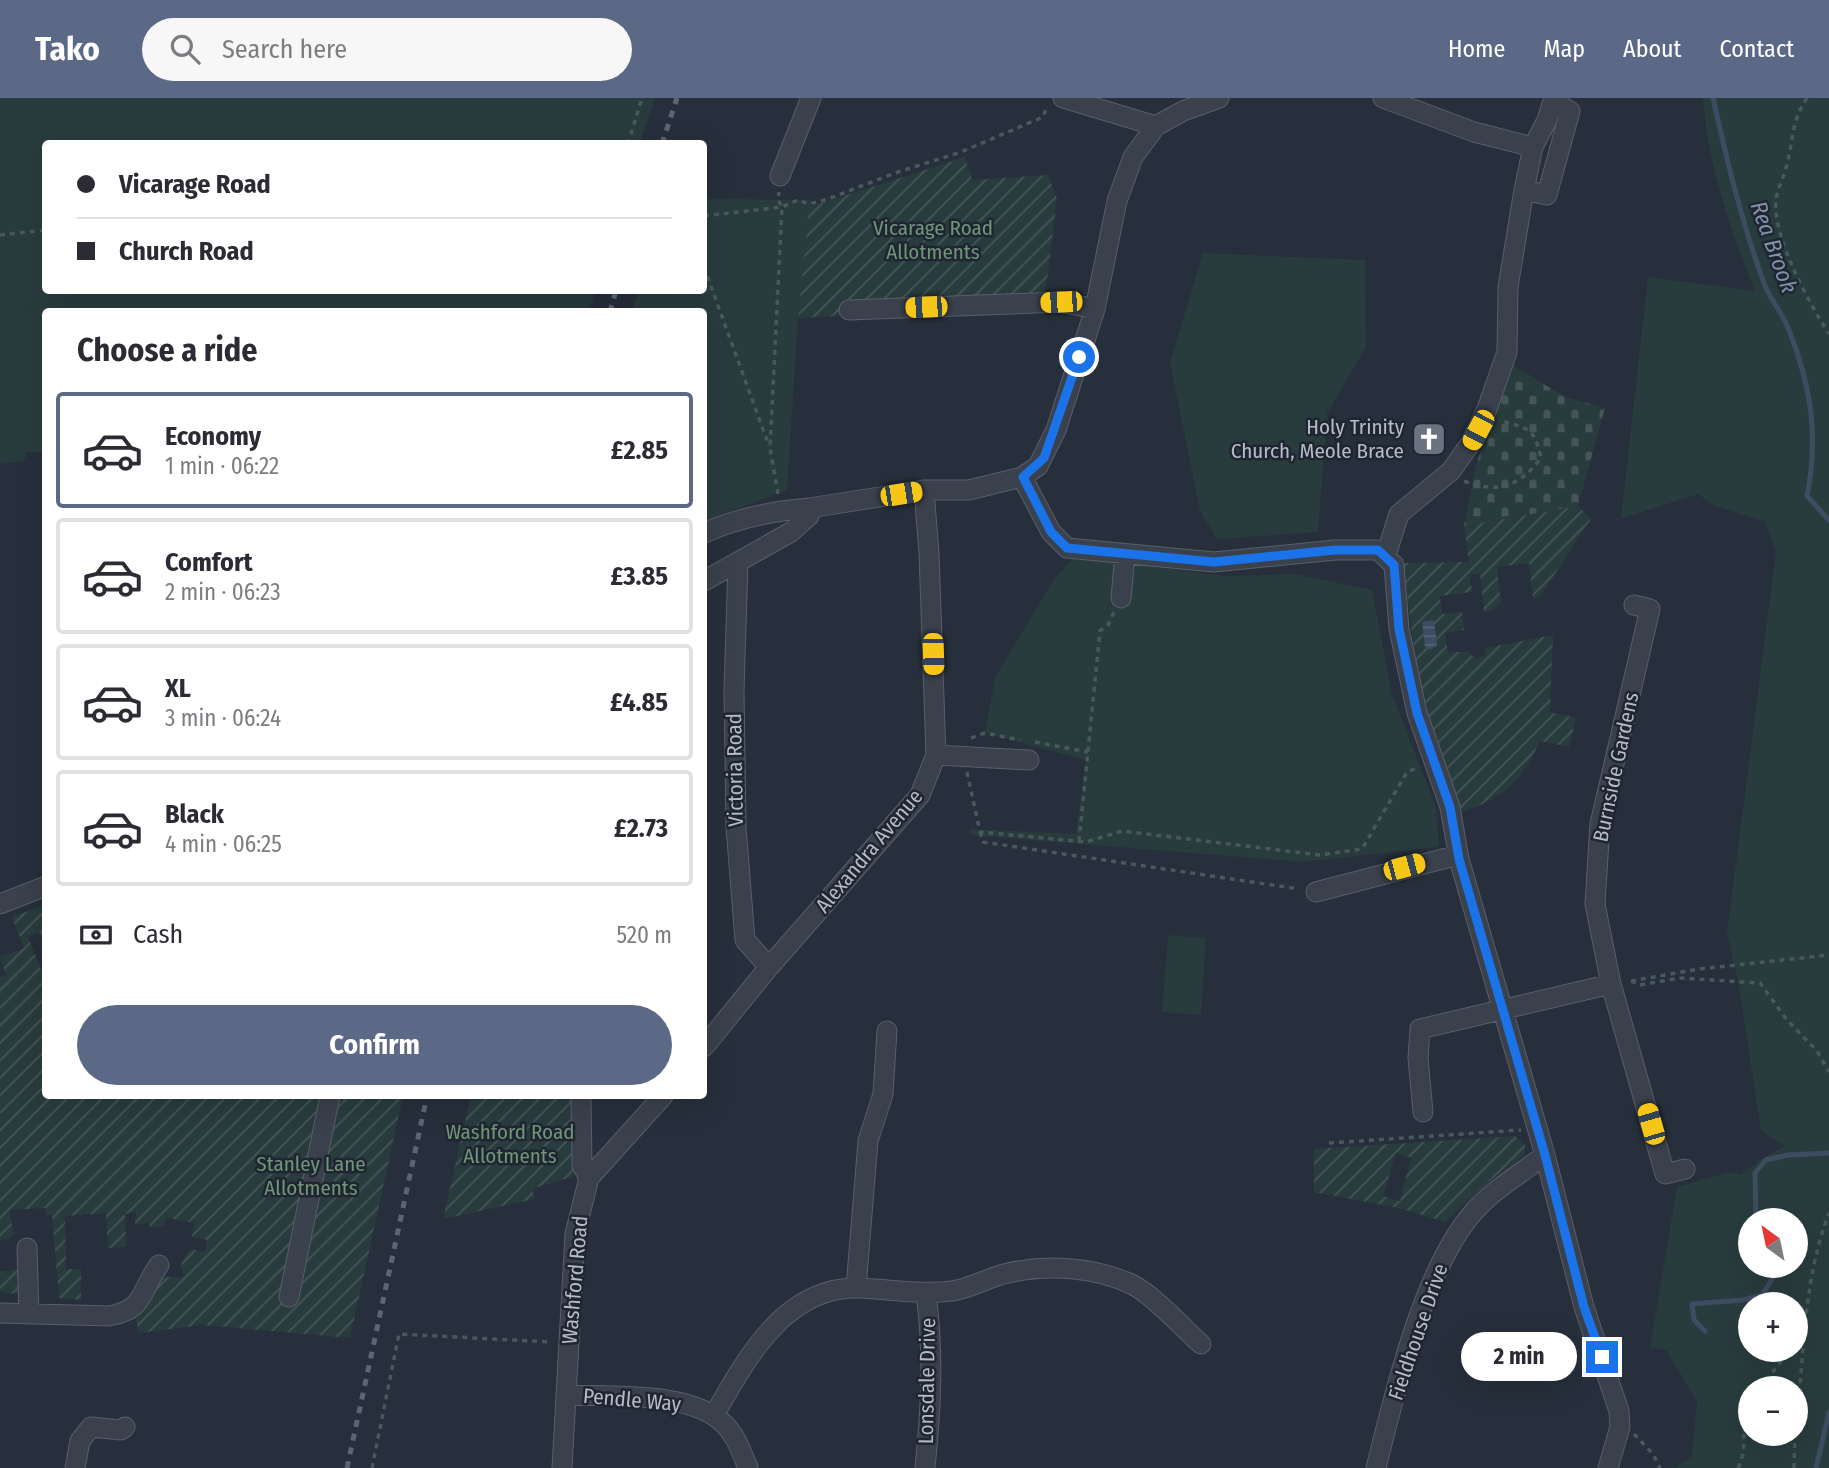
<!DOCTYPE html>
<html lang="en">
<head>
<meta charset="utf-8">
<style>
  body { margin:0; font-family:"Fira Sans Condensed",sans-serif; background:#f7f7f7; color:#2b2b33; height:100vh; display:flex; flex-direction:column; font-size:26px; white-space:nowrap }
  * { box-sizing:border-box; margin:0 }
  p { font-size:23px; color:#7c7c81 }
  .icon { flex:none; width:38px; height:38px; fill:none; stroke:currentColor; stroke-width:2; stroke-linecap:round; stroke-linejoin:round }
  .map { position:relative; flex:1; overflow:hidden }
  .side { position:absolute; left:42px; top:210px; width:665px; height:791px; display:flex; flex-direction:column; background:#fff; border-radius:7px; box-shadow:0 7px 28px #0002 }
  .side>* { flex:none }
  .hud { position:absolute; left:42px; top:42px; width:665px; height:154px; border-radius:7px; box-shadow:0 7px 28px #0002; display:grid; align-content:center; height:154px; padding:0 35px; background:#fff }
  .needle { width:46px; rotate:327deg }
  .controls { position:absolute; left:1738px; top:1110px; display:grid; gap:14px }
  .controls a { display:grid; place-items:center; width:70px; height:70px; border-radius:50%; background:#fff; box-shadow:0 7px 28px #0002; font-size:35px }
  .end { position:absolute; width:32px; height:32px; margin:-16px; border:9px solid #1a73e8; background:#fff; box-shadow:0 0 0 4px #fff }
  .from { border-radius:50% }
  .bubble { position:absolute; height:49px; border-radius:24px; background:#fff; box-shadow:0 7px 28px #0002; font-size:23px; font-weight:700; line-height:49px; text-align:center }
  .car { position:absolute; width:21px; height:42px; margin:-21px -10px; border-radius:9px; box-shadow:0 0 5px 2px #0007; background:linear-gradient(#f5c518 24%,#345 0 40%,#f5c518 0 76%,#345 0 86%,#f5c518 0) }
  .hud b { display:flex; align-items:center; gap:24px; height:66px; font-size:26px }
  .hud b+b { border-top:2px solid #e1e1e2 }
  .hud i { width:18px; height:18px; background:#2b2b33 }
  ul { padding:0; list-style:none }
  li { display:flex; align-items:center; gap:21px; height:116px; margin:0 14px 10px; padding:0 21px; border:4px solid #e1e1e2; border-radius:7px }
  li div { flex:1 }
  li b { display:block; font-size:26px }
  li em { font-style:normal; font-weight:700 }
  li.selected { border-color:#5b6987 }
  li>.icon { width:63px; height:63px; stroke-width:1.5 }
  h2 { padding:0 35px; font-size:32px; line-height:84px }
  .pay { display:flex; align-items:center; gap:18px; height:77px; padding:0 35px; font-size:26px }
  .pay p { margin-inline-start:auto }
  .action { display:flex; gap:14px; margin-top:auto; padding:14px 35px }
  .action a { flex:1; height:80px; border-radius:42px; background:#5b6987; color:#fff; font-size:28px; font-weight:700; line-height:80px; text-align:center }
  header { display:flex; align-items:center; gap:42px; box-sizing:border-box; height:98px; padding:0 35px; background:#5b6987; color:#fff }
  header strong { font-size:33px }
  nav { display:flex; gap:38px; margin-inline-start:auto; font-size:24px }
  .search { width:490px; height:63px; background:#f7f7f7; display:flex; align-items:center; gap:18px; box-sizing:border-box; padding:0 24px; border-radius:38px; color:#7c7c81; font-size:26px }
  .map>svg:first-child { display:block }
  .green { fill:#293c3d; fill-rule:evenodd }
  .cemetery { fill:url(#cemetery-stones) }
  .garden { fill:url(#garden-furrows); fill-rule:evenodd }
  .water { fill:url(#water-rules) }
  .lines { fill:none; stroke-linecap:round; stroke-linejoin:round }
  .stream { stroke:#3e4c62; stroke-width:5 }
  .minor-casing { stroke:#585f6a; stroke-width:21 }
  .path { stroke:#48585b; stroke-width:3.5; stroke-dasharray:5 5; stroke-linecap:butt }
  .minor { stroke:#3a414c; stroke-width:19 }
  .rail { stroke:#5d6572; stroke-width:5; stroke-dasharray:7 7; stroke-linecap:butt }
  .route { stroke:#1a73e8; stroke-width:9 }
  .labels { text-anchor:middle; stroke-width:5; stroke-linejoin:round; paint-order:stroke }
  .park-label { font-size:21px; fill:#709579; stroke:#1f2631 }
  .poi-label { font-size:21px; fill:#b6bcc7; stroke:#1f2631; text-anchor:end }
  .street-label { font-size:21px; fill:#b6bcc7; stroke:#1f2631 }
  .water-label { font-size:23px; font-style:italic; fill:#8192ab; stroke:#1f2631 }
</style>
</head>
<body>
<header>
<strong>Tako</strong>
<div class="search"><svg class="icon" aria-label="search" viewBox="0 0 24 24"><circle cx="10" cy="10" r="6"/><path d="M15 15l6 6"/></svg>Search here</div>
<nav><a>Home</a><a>Map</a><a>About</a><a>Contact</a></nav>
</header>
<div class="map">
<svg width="1829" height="1370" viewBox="0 0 1829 1370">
  <defs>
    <pattern id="cemetery-stones" width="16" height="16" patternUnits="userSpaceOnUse" patternTransform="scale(1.75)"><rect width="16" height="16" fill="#293c3d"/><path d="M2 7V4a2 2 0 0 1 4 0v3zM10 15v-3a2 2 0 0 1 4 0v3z" fill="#465658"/></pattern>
    <pattern id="garden-furrows" width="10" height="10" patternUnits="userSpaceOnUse" patternTransform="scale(1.75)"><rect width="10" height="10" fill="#293c3d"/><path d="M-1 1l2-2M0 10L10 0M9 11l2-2" fill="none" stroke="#465658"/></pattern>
    <pattern id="water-rules" width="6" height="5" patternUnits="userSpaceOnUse" patternTransform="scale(1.75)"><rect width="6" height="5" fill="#3e4c62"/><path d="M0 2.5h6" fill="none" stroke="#586477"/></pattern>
  </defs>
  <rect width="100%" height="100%" fill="#262f3b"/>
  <path class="green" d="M0,0H655L640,45L46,46V192L595,193L589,214H46L45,354H27L24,363L0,366Z
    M1703,0H1829V1370H1674L1692,1359L1697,1303L1666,1252L1650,1249L1677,1089L1729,1074L1741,1077L1758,1063L1785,1048L1761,1033L1739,888L1727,835L1776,454L1765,424L1715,408L1698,396L1621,421L1648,179L1755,193C1731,133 1707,65 1703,0ZM1750,1122H1796V1167H1750ZM1750,1206H1796V1251H1750ZM1750,1290H1796V1335H1750Z
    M704,101L811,102L798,220L787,392L704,423V214H632L639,193L704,192Z
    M1203,155L1365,162L1366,249L1327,316L1318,434L1217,441L1200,413L1170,265Z
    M1075,458L1225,478L1295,476L1372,492L1392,596L1436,709L1439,749L1302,764L971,737L970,731L1076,736L1086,662L985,635L995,580L1053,483Z
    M1168,837L1206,840L1201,917L1162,914Z"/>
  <path class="cemetery" d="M1511,266L1565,299L1605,310L1578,408L1464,428L1476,367Z"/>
  <path class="garden" d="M965,59L972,82L1048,77L1057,101L1045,198L1060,208L798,220L809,109Z
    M1578,408L1591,421L1539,500H1533L1529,465L1497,469L1501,505L1492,513L1484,514L1480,475L1470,477L1472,494L1440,498L1442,516L1462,514L1464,532L1445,535L1448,555L1468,553L1475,560L1486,557L1485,550L1553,537L1550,614L1576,620L1569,649L1540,643C1521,684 1504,700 1461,714L1421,606L1403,465L1469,464L1464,428Z
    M45,807V848L39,834L28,839L42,873H45L46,998H403L350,1240L201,1227L139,1235L135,1218L153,1188L163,1179H184L181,1166L190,1151L205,1154L207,1142L192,1139L194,1125L166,1120L164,1129H150L149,1125L135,1127L136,1114L125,1116L126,1149L108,1150L106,1115L65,1118L66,1171H81V1202L59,1200L52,1117H46V1110L9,1112L14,1136L9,1141L0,1142V879L6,877L0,859L24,850L12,819Z
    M471,998H572L574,1078L532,1091L535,1101L443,1121Z
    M1515,1038L1525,1047V1057L1488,1084L1445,1124L1399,1110L1314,1094V1051ZM1396,1055L1411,1060L1400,1103L1383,1098Z
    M25,1172V1197L0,1194V1173Z"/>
  <path class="water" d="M1434,522L1437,547L1430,552L1425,549L1422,524Z"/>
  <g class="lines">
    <path class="stream" d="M1713,0C1727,63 1742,125 1764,185C1770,202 1783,215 1789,232C1811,288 1819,338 1807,398L1829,422
      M1756,1122L1755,1075L1766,1062L1788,1057L1829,1055
      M1705,1233L1694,1222L1692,1206L1743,1202L1762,1197L1773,1180L1772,1167
      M1816,1370L1829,1314"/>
    <g class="minor-casing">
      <path id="minor" d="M1063,0L1156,28
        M1383,0L1474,34L1533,49
        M780,78L811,0
        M1524,92L1547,97L1570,13L1553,3
        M849,212L1061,204L1095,211
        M1022,379L1051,434L1067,450L1214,464L1335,452H1378L1394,467L1399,531L1417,615L1450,709L1459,761L1545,1057L1584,1209L1619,1313L1620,1329L1608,1370
        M704,435C737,420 773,413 809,410
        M1386,457L1399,416L1451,373L1470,346L1487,311L1507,254L1508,189L1524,92L1533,49L1547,22L1554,0
        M738,465L734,593L736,729L745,842L769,869
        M704,483L791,434L809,418V410L924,392H969L1022,379L1038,368L1056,332L1095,211L1117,103L1133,59L1156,28L1183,13L1219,0
        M1121,500L1125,456
        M1634,507L1650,511L1600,726L1595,806L1611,886L1665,1076L1685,1071
        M936,657L1029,662
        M1316,794L1458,757
        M0,806L46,788
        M704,949L769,869L920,697L936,657L929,455L924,392
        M581,998L582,1067L589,1080
        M1423,1014L1418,960L1420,931L1611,886
        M27,1150L29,1216
        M856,1190L868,1043L883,996L887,933
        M289,1199L330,998
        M0,1215L109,1218C145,1212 140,1193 159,1167
        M568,1297C612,1299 693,1293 725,1327C736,1338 742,1355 748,1370
        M714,1317C746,1262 784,1189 857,1190C890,1191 920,1197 952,1193C972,1190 989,1179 1008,1175C1048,1166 1096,1169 1133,1187C1152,1196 1184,1231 1201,1246
        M75,1370L80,1343L91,1329L121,1332L125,1329
        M562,1370L575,1136L589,1080L663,998
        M925,1370C931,1312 934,1254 926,1196
        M1376,1370C1394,1297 1423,1174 1471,1117C1491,1093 1520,1076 1545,1057"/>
    </g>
    <path class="path" d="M1807,0C1791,24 1794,39 1787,66C1785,78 1777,90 1776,102C1772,138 1809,205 1829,236
      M628,46L642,0
      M704,118L782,109L798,102L809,106L828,101L895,75L961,54L1043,19L1047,8
      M0,137L46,132
      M704,169L769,348
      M1464,383C1497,396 1519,389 1541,360C1534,329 1529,331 1499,322
      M778,396L770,350L782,109L778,102L779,94
      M971,640L985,635L1020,642
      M1035,644L1088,654
      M967,674L980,734L1086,744L1122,733L1320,757L1362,751L1407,674L1419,669
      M980,734L983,744L1299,791
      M1079,743L1100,533L1108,527L1114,514
      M1631,883L1640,887L1680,880L1760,885L1787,922L1817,953L1829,974
      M1631,883L1699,871L1829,857
      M1329,1045L1521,1032
      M1796,1245L1801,1237
      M1760,1290L1791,1251
      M1796,1335C1804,1261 1802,1186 1829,1115
      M1634,1336L1653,1356L1660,1370
      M372,1370L399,1236L550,1244
      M1738,1370C1751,1346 1736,1314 1750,1299
      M1794,1370L1795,1335"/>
    <use href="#minor" class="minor"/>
    <path class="rail" d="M662,46L677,0
      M610,214L616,192
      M347,1370L427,998"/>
  </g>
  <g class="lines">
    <path class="route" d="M1079,259L1044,360L1023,379L1051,434L1067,450L1214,464L1335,452H1378L1394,467L1399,531L1417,615L1450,709L1459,761L1545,1057L1584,1209L1602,1259"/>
  </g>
  <defs>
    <g id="church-square" transform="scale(1.75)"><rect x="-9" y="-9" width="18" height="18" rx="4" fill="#6b7280" stroke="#1f2631"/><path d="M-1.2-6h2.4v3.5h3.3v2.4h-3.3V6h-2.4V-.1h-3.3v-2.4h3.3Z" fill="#fff"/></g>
  </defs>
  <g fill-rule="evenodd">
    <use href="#church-square" x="1429" y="341"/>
  </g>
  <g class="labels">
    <g class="park-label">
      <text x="933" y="137">Vicarage Road<tspan x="933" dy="24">Allotments</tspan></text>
      <text x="510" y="1041">Washford Road<tspan x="510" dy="24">Allotments</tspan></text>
      <text x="311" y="1073">Stanley Lane<tspan x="311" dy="24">Allotments</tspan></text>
    </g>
    <g class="poi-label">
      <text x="1404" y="336">Holy Trinity<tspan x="1404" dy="24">Church, Meole Brace</tspan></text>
    </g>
    <g class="street-label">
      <text transform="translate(1616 669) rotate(-78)" y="7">Burnside Gardens</text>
      <text transform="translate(735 672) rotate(-91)" y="7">Victoria Road</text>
      <text transform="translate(869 753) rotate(-50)" y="7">Alexandra Avenue</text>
      <text transform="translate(575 1182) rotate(-85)" y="7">Washford Road</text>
      <text transform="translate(1418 1234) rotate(-71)" y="7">Fieldhouse Drive</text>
      <text transform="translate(927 1283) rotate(-89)" y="7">Lonsdale Drive</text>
      <text transform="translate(632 1302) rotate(5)" y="7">Pendle Way</text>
    </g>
    <g class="water-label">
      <text transform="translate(1774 149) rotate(70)" y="8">Rea Brook</text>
    </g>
  </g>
</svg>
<div class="controls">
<a><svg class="needle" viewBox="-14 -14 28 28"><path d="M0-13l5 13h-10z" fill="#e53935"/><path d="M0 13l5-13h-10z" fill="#7c7c81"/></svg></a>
<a>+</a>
<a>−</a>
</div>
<i class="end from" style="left:1079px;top:259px"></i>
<i class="end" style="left:1602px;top:1259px"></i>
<div class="bubble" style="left:1461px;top:1234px;width:116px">2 min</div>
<i class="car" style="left:1061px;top:204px;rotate:268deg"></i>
<i class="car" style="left:926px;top:209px;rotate:268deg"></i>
<i class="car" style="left:1478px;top:332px;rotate:208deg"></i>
<i class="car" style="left:901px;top:396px;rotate:81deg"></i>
<i class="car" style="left:933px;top:556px;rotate:178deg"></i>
<i class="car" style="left:1404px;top:769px;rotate:75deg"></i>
<i class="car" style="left:1651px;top:1026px;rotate:344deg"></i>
<div class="hud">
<b><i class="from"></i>Vicarage Road</b>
<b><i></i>Church Road</b>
</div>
<section class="side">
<h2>Choose a ride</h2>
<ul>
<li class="selected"><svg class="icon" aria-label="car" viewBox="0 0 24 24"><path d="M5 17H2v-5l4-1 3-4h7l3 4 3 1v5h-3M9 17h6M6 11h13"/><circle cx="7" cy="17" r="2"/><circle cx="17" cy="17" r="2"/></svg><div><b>Economy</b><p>1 min · 06:22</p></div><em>£2.85</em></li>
<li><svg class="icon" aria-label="car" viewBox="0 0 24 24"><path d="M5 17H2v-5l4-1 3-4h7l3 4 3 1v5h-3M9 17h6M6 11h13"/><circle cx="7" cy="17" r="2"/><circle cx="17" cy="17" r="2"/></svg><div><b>Comfort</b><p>2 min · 06:23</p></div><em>£3.85</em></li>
<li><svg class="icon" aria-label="car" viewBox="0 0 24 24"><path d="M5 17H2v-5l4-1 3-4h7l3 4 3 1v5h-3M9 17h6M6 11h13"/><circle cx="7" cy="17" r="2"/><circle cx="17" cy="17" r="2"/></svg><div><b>XL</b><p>3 min · 06:24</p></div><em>£4.85</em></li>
<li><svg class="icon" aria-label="car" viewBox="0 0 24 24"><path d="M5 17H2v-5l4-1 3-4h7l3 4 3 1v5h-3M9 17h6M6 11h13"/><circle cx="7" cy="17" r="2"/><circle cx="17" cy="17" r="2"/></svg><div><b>Black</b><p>4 min · 06:25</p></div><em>£2.73</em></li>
</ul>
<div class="pay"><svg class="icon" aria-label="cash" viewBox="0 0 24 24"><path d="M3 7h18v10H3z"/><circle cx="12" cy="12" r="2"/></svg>Cash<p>520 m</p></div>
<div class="action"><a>Confirm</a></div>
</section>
</div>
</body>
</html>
